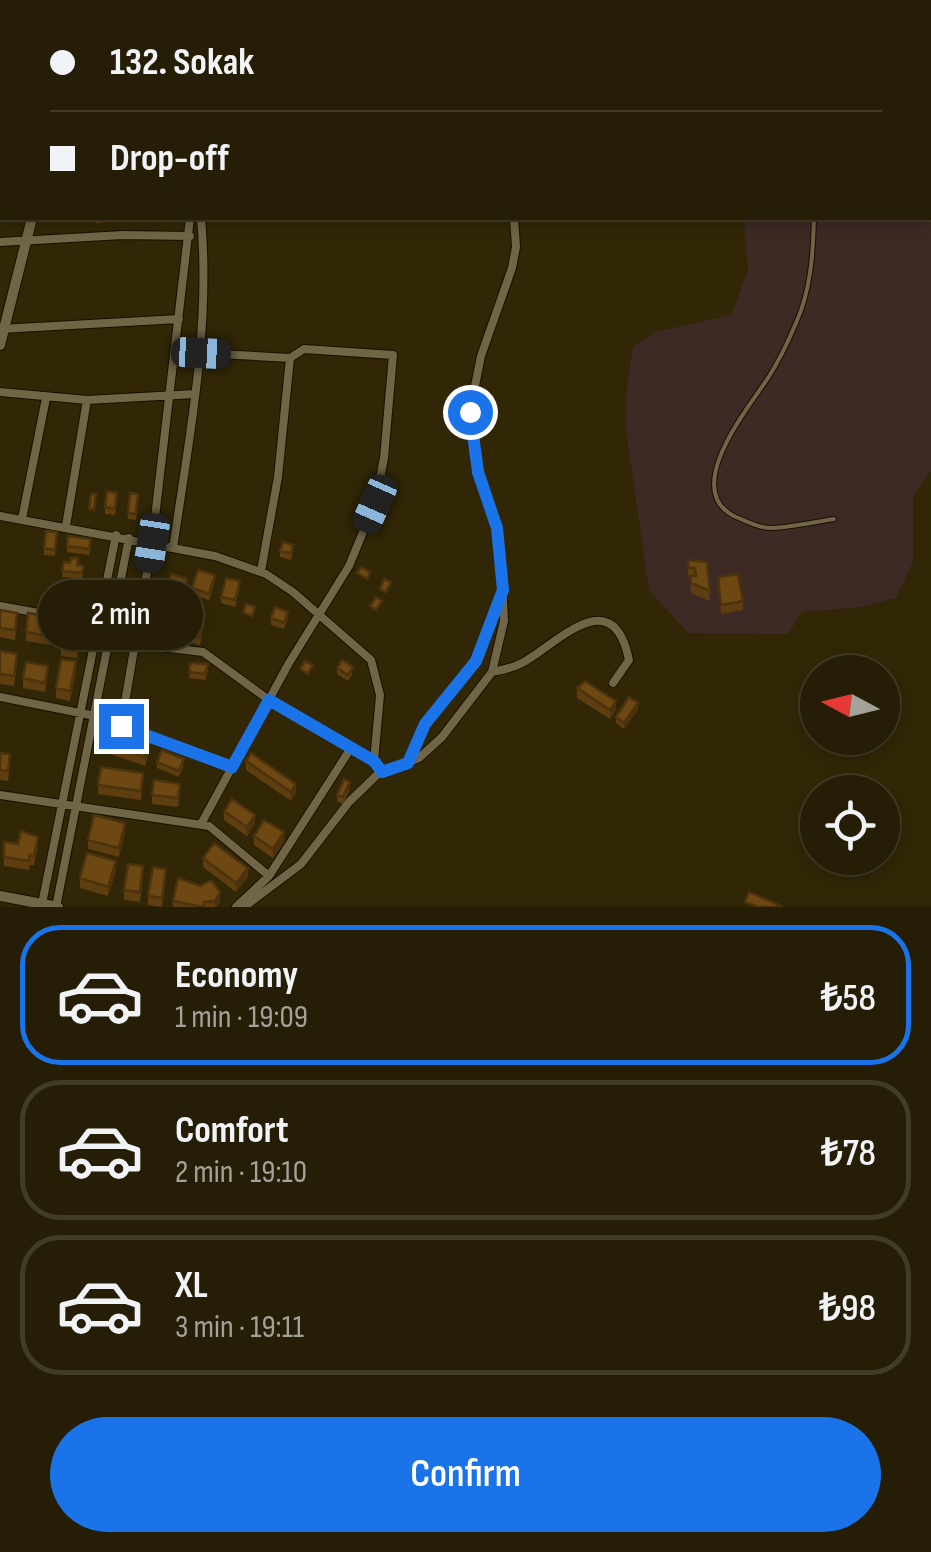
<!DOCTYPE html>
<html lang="en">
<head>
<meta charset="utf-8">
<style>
  body { margin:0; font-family:"Sofia Sans Condensed",sans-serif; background:#312a13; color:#f1f3f6; height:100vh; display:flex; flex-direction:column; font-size:38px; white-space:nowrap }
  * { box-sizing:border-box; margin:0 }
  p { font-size:32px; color:#a3a29a }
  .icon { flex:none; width:55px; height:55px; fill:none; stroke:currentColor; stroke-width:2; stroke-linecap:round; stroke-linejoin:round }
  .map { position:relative; height:907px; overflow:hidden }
  .panel { display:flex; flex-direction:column; background:#251d05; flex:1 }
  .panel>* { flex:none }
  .banner { position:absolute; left:0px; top:0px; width:932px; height:220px; box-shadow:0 5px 15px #0003,0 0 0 2px #423b27; display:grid; align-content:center; height:220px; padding:0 50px; background:#251d05 }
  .needle { width:65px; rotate:277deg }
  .controls { position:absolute; left:800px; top:655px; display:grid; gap:20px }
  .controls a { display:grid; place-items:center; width:100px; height:100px; border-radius:50%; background:#251d05; box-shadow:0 5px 15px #0003,0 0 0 2px #423b27; font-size:50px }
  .end { position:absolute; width:45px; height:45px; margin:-22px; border:12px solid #1a73e8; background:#fff; box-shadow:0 0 0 5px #fff }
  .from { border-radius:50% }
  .bubble { position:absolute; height:70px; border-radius:35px; background:#251d05; box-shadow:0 5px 15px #0003,0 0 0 2px #423b27; font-size:32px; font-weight:600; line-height:70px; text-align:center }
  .car { position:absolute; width:30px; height:60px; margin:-30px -15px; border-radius:12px; box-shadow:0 0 8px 2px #0007; background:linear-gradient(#222 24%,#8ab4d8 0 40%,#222 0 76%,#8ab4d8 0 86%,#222 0) }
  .banner b { display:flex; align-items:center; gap:35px; height:95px; font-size:38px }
  .banner b+b { border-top:2px solid #423b27 }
  .banner i { width:25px; height:25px; background:#f1f3f6 }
  ul { padding:18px 0 0; list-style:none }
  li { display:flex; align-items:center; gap:30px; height:140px; margin:0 20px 15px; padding:0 30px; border:5px solid #423b27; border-radius:40px }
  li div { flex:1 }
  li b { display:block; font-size:38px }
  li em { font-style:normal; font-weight:600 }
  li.selected { border-color:#1a73e8 }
  li>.icon { width:90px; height:90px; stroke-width:1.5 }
  .cta { display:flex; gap:20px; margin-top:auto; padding:20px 50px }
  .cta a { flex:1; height:115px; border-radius:60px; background:#1a73e8; color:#fff; font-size:40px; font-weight:600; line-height:115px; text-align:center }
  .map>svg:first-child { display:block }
  .education { fill:#3d2a24 }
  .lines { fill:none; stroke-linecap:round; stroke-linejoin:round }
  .stream { stroke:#515956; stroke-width:2.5 }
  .lane-casing { stroke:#171000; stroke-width:6 }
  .street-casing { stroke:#171000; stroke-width:10 }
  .secondary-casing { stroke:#171000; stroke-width:12 }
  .lane { stroke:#706546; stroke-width:4 }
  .street { stroke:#706546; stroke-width:8 }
  .secondary { stroke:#706546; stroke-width:10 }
  .wall { fill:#5e3e0f }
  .shaded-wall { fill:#4c320d }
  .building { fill:#6d4812; stroke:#4c320d; stroke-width:2.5 }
  .route { stroke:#1a73e8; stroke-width:12 }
</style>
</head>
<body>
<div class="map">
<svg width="931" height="907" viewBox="0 0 931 907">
  <rect width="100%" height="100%" fill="#312707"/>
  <path class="education" d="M931,190V471L913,495V562L896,598L861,607L802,612L788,634L688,633L649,590L626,430L627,384L633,347L655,332L731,315L748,270L744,218H930Z"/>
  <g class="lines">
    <path class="stream" d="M930,158H931"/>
    <g class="lane-casing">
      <path id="lane" d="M814,218C813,253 811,290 796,323C788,342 779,361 768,378C749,407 679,491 736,517C748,522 759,528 772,528C792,527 814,522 834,519"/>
    </g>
    <g class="street-casing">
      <path id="street" d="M436,0V2
        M487,0V2
        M523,0V2
        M744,0L746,2
        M837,0L838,2
        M78,2L79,0
        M195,2V0
        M379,2L394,0
        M564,2L571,0
        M0,72H2
        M0,242L123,235L190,236
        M0,329L179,319
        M201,353L290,358L278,477L261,571
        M0,392L87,400L195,394
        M0,516L215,556L266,574L293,592L371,660L380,695L374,761L382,772
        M22,519L46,398
        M66,526L87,400
        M173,548C189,439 211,328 201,218
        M0,606L99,624
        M135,644L203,652L269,700L374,761
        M492,672C502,670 513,668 522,663C557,644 613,580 629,660L613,683
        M0,697L95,716L232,767
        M121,726L152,543L190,218
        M408,763L425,724L476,661L501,599
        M0,795L209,826L269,876
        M201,824L289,663L349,566L375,503L384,458L393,355L304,349L290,358
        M42,904L116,535
        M56,907L129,538
        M236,907L269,876L351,748
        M244,907L301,864L349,802L378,774L419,758L442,737L492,672L504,621L502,578L497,528L478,472L470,411L481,356L512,268L516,247L514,218"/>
    </g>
    <g class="secondary-casing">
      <path id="secondary" d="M930,33H931
        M0,174H2
        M0,345L32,218
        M0,896L58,907"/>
    </g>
    <use href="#lane" class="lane"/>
    <use href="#street" class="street"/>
    <use href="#secondary" class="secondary"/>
  </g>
  <path class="wall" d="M85,218H115L99,224Z
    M138,494L136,520L128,519V513Z
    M117,499L115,515L105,514V507Z
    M57,538L55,556L44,555V548Z
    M91,545L89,555L67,552V546Z
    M280,551H293L291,560L280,557Z
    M688,560L707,562L710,601L691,593L690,577H688Z
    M64,562L77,564L83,572L82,579L62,577Z
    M718,577L743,601V610L721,614Z
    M215,581L209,600L192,595V588Z
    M187,585L182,605L166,600V594Z
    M240,587L235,607L221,603V597Z
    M81,592L79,605L60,602V596Z
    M0,610L17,622L15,640L0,637Z
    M157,611L163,619H168L167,631H157Z
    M271,618H288L284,629L271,625Z
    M205,621L200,645L189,642V636Z
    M53,626L50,645L26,641V632Z
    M81,634L77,658L61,656V646Z
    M0,651L17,663L14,686L0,684Z
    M190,663L208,670L205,680L189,678Z
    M337,668L353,673L348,681L337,674Z
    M76,671L70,701L56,698V688Z
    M48,675L45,692L23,688V678Z
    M577,688L616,710L610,719L577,698Z
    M638,709L624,729L616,723V717Z
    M105,743L150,751L145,766L105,752Z
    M0,753L10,763L8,781L0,780Z
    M246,761L296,793L291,801L246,770Z
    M157,762L184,765L179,777L157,768Z
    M143,783L141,800L98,794V785Z
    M350,788L343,804L337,801V795Z
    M180,793L178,807L152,804V795Z
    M224,811L255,824L247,836L224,820Z
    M125,832L119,857L88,849V840Z
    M254,836L284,842L273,858L254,845Z
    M4,842L38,846L34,865H30L29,870L4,866Z
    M203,858L248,877L236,892L203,867Z
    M116,871L108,896L80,888V878Z
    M143,876L140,902L124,900V890Z
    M166,878L162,907L148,905V896Z
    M173,901H220L217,907H173Z"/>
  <path class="shaded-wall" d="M99,218H115L99,224Z
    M76,661V671L70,701V691Z
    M616,701V710L610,719V710Z
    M638,703V709L624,729V723Z
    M150,742V751L145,766V757Z
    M296,784V793L291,801V792Z
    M255,815V824L247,836V827Z
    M125,823V832L119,857V848Z
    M284,832V842L273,858V849Z
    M116,861V871L108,896V887Z
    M248,868V877L236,892V883Z
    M220,892V901L217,907H215V901Z"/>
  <path class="building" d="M107,491L117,493L115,509L105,507Z
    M130,493L138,494L136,514L128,513Z
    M91,494H96L94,510L89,509Z
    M46,531L57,532L55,550L44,548Z
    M68,536L91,539L89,549L67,546Z
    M283,542L293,545L291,553L280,551Z
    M71,558H78L77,565L83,566L82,573L62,571L64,562L70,563Z
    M688,560L707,562L710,591L691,583L690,576H696L695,568H688Z
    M361,567L370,572L367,579L357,573Z
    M198,570L215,575L209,594L192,588Z
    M171,574L187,579L182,598L166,594Z
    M738,574L743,601L721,605L718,577Z
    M226,578L240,581L235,600L221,597Z
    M384,579L391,582L386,592L380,589Z
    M62,582L81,586L79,599L60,596Z
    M376,597L382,601L376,610L370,606Z
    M246,604L255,607L252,616L243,613Z
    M275,607L288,612L284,623L271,618Z
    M0,610L17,613L15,630L0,628Z
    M157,611H163L162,619H168L167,625H157Z
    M194,612L205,615L200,638L189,636Z
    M28,613L53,617L50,636L26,632Z
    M65,623L81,625L77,649L61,646Z
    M0,651L17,654L14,676L0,674Z
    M61,659L76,661L70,691L56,688Z
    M342,660L353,667L348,675L337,668Z
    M305,661L313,665L308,674L300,669Z
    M26,662L48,666L45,683L23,678Z
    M190,663L208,664L205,674L189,672Z
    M585,681L616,701L610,710L577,688Z
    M629,697L638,703L624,723L616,717Z
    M111,728L150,742L145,757L105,743Z
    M162,750L184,759L179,771L157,762Z
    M0,753L10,754L8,771L0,770Z
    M251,753L296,784L291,792L246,761Z
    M101,767L143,773L141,791L98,785Z
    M344,779L350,782L343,797L337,795Z
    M154,780L180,784L178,798L152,795Z
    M232,799L255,815L247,827L224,811Z
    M94,815L125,823L119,848L88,840Z
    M264,820L284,832L273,849L254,836Z
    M21,831L38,837L34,856L30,855L29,861L4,857V842L18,844Z
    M214,843L248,868L236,883L203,858Z
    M87,853L116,861L108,887L80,878Z
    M128,864L143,866L140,892L124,890Z
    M153,867L166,869L162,898L148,896Z
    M178,878L201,886L209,881L213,882L220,892L215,901L204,902L203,907L173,901Z
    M749,892L781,906L780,907H758L745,902Z"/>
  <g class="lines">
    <path class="route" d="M121,726L232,767L269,700L374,761L382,772L408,763L425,724L476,661L503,590L497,528L478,472L470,412"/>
  </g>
</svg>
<div class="controls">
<a><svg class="needle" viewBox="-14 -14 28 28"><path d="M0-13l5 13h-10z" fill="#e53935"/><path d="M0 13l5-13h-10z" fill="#a3a29a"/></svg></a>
<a><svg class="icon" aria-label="locate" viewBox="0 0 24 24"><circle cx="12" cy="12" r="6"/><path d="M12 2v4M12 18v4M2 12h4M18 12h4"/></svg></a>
</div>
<i class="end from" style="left:470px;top:412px"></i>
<i class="end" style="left:121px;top:726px"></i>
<div class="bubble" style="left:38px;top:580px;width:165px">2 min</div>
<i class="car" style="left:201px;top:353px;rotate:93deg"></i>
<i class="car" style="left:375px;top:504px;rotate:204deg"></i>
<i class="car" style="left:152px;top:543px;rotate:189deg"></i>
<div class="banner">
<b><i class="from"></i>132. Sokak</b>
<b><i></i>Drop-off</b>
</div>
</div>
<section class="panel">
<ul>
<li class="selected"><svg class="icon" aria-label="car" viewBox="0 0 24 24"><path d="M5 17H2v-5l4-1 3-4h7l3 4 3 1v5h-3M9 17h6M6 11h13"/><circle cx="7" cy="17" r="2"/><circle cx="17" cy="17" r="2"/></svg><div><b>Economy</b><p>1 min · 19:09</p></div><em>₺58</em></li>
<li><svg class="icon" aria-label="car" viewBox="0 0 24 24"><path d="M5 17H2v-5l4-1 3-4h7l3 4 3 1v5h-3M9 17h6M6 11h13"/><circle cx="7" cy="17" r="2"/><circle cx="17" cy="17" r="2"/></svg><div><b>Comfort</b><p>2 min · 19:10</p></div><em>₺78</em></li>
<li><svg class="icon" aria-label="car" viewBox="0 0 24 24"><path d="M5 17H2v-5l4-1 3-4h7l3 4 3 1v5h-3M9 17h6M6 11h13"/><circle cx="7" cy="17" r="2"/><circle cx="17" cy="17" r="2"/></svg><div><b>XL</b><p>3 min · 19:11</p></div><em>₺98</em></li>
</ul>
<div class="cta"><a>Confirm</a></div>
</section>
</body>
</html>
